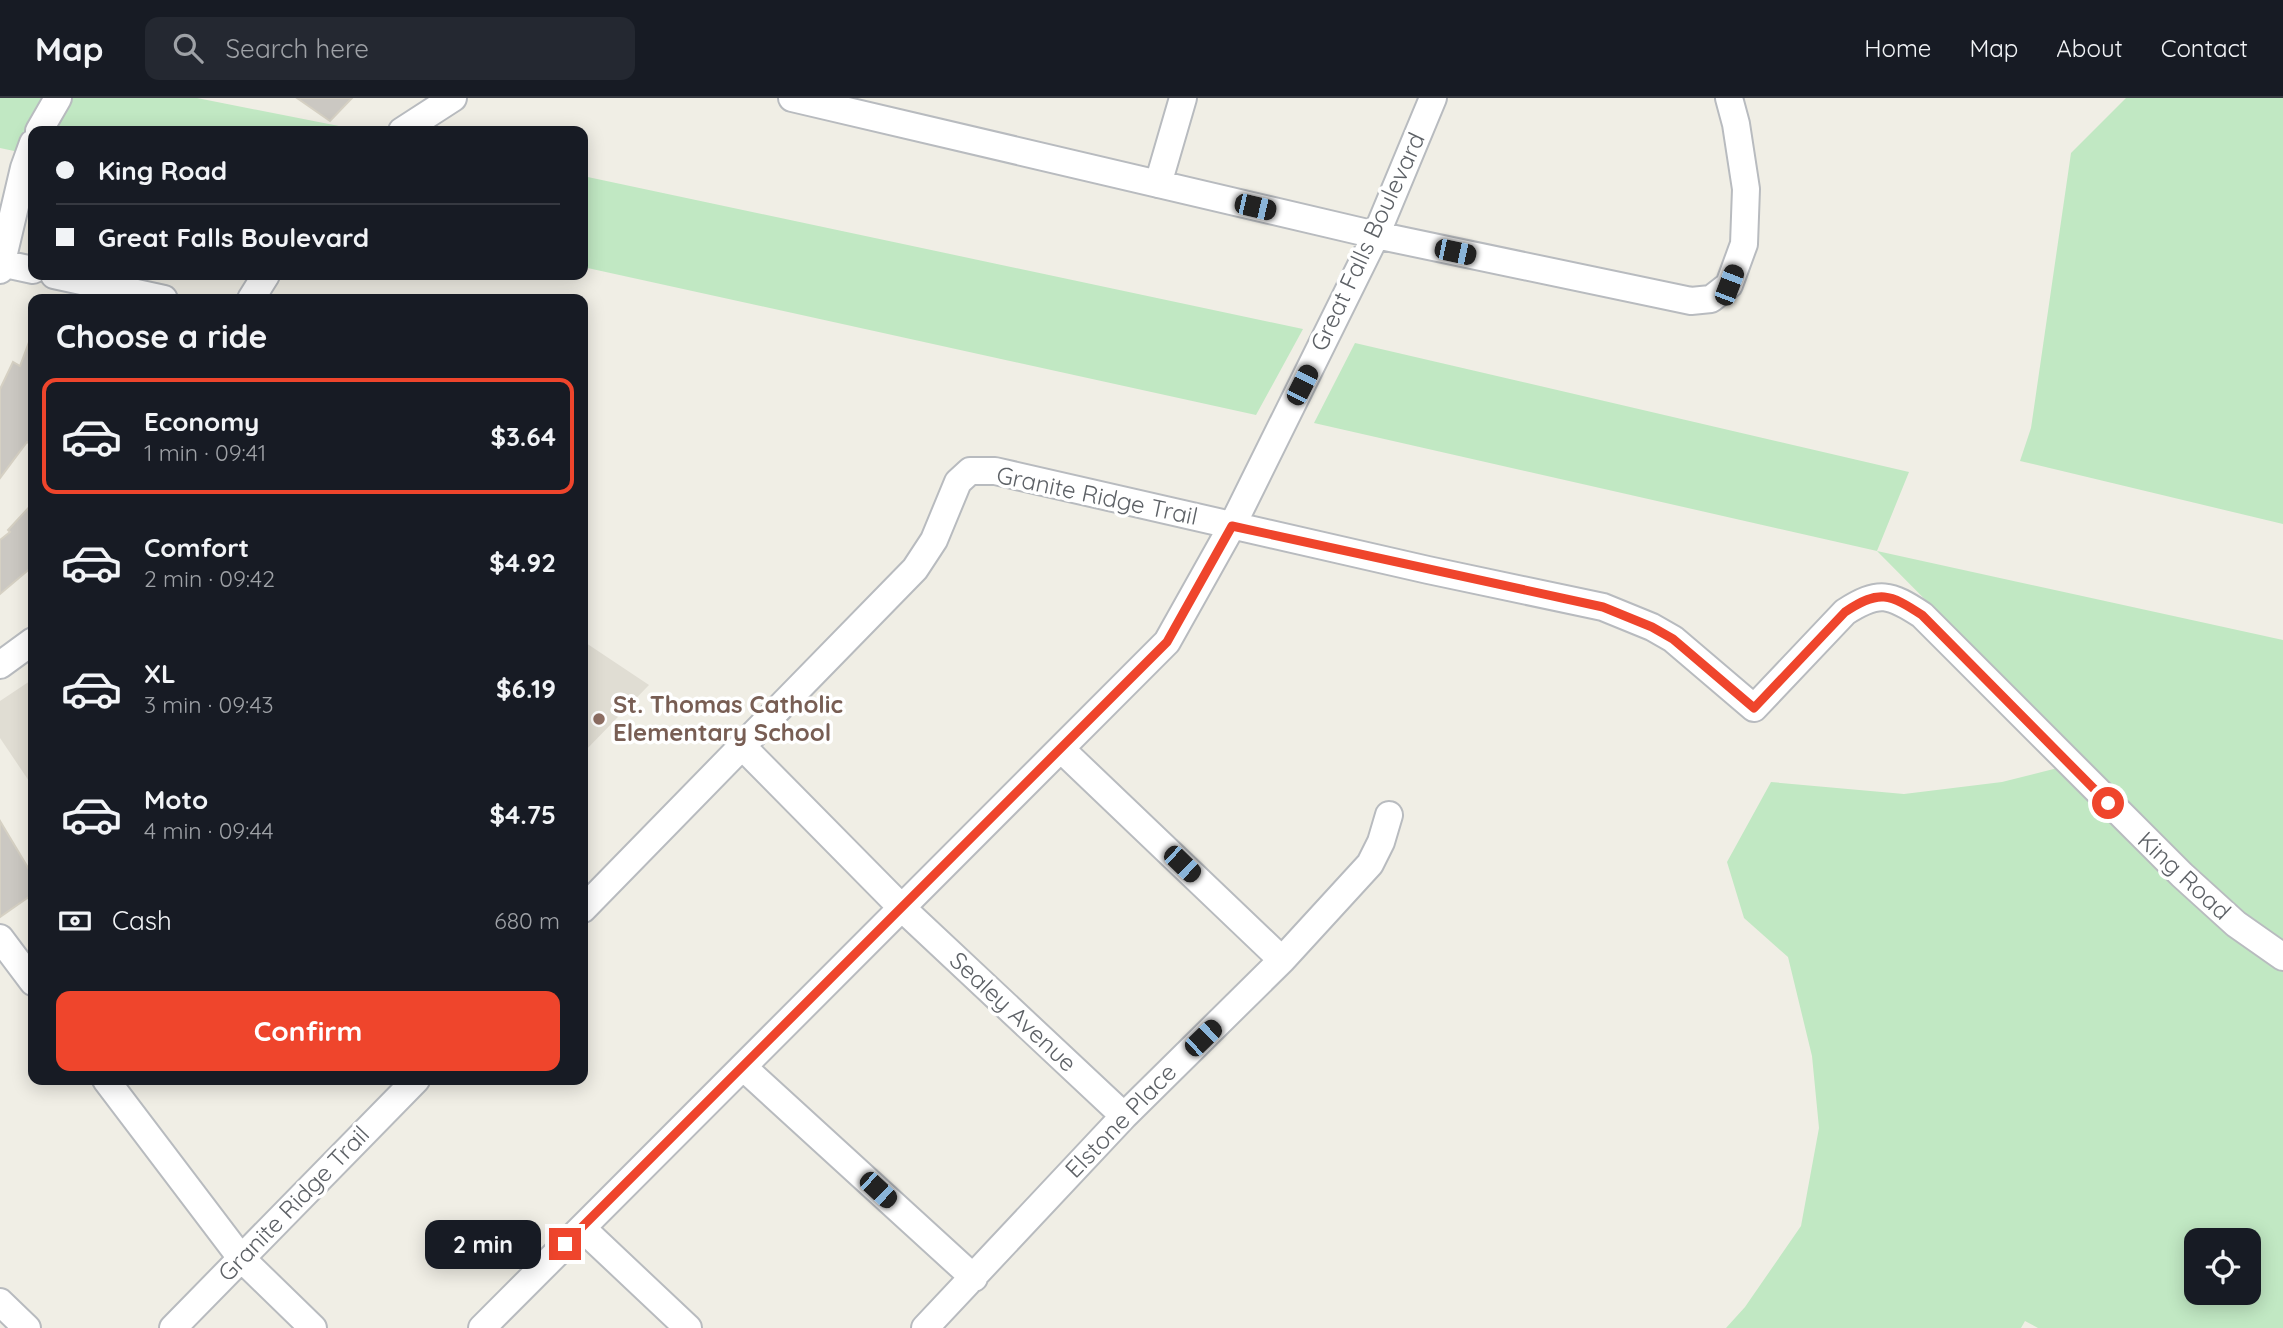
<!DOCTYPE html>
<html lang="en">
<head>
<meta charset="utf-8">
<style>
  body { margin:0; font-family:Quicksand,sans-serif; background:#242831; color:#f1f3f6; height:100vh; display:flex; flex-direction:column; font-size:26px; white-space:nowrap }
  * { box-sizing:border-box; margin:0 }
  p { font-size:23px; color:#9ea1a6 }
  .icon { flex:none; width:38px; height:38px; fill:none; stroke:currentColor; stroke-width:2; stroke-linecap:round; stroke-linejoin:round }
  .map { position:relative; flex:1; overflow:hidden }
  .side { position:absolute; left:28px; top:196px; width:560px; height:791px; display:flex; flex-direction:column; background:#171b24; border-radius:14px; box-shadow:0 4px 18px #0003 }
  .side>* { flex:none }
  .hud { position:absolute; left:28px; top:28px; width:560px; height:154px; border-radius:14px; box-shadow:0 4px 18px #0003; display:grid; align-content:center; height:154px; padding:0 28px; background:#171b24 }
  .buttons { position:absolute; left:2184px; top:1130px; display:grid; gap:14px }
  .buttons a { display:grid; place-items:center; width:77px; height:77px; border-radius:14px; background:#171b24; box-shadow:0 4px 18px #0003; font-size:35px }
  .end { position:absolute; width:32px; height:32px; margin:-16px; border:9px solid #ef452c; background:#fff; box-shadow:0 0 0 4px #fff }
  .from { border-radius:50% }
  .bubble { position:absolute; height:49px; border-radius:14px; background:#171b24; box-shadow:0 4px 18px #0003; font-size:23px; font-weight:700; line-height:49px; text-align:center }
  .car { position:absolute; width:21px; height:42px; margin:-21px -10px; border-radius:9px; box-shadow:0 0 5px 2px #0007; background:linear-gradient(#222 24%,#8ab4d8 0 40%,#222 0 76%,#8ab4d8 0 86%,#222 0) }
  .hud b { display:flex; align-items:center; gap:24px; height:66px; font-size:26px }
  .hud b+b { border-top:2px solid #363941 }
  .hud i { width:18px; height:18px; background:#f1f3f6 }
  ul { padding:0; list-style:none }
  li { display:flex; align-items:center; gap:21px; height:116px; margin:0 14px 10px; padding:0 14px; border:4px solid transparent; border-radius:14px }
  li div { flex:1 }
  li b { display:block; font-size:26px }
  li em { font-style:normal; font-weight:700 }
  li.selected { border-color:#ef452c }
  li>.icon { width:63px; height:63px; stroke-width:1.5 }
  h2 { padding:0 28px; font-size:32px; line-height:84px }
  .pay { display:flex; align-items:center; gap:18px; height:77px; padding:0 28px; font-size:26px }
  .pay p { margin-inline-start:auto }
  .action { display:flex; gap:14px; margin-top:auto; padding:14px 28px }
  .action a { flex:1; height:80px; border-radius:14px; background:#ef452c; color:#fff; font-size:28px; font-weight:700; line-height:80px; text-align:center }
  header { display:flex; align-items:center; gap:42px; box-sizing:border-box; height:98px; padding:0 35px; background:#171b24; border-bottom:2px solid #363941 }
  header strong { font-size:33px }
  nav { display:flex; gap:38px; margin-inline-start:auto; font-size:24px }
  .search { width:490px; height:63px; background:#242831; display:flex; align-items:center; gap:18px; box-sizing:border-box; padding:0 24px; border-radius:14px; color:#9ea1a6; font-size:26px }
  .map>svg:first-child { display:block }
  .education { fill:#e0ddd3 }
  .green { fill:#c1e8c3; fill-rule:evenodd }
  .building { fill:#cbc8c2; stroke:#d5d0c3; stroke-width:2 }
  .lines { fill:none; stroke-linecap:round; stroke-linejoin:round }
  .minor-casing { stroke:#b8bbbf; stroke-width:30 }
  .minor { stroke:#fff; stroke-width:26 }
  .route { stroke:#ef452c; stroke-width:9 }
  .education-dot { fill:#8d6e63; stroke:#fff; stroke-width:2.5 }
  .labels { text-anchor:middle; stroke-width:7; stroke-linejoin:round; paint-order:stroke }
  .street-label { font-size:24px; fill:#5d6166; stroke:#fff }
  .education-label { font-size:24px; font-weight:bold; fill:#785e54; stroke:#fff; text-anchor:start }
</style>
</head>
<body>
<header>
<strong>Map</strong>
<div class="search"><svg class="icon" aria-label="search" viewBox="0 0 24 24"><circle cx="10" cy="10" r="6"/><path d="M15 15l6 6"/></svg>Search here</div>
<nav><a>Home</a><a>Map</a><a>About</a><a>Contact</a></nav>
</header>
<div class="map">
<svg width="2283" height="1230" viewBox="0 0 2283 1230">
  <rect width="100%" height="100%" fill="#f0eee5"/>
  <path class="education" d="M583,543L649,587L583,655Z
    M33,581V689L0,640V603Z"/>
  <path class="green" d="M0,0H197L344,29L340,33H33V57L0,50Z
    M2126,0H2283V426L2020,363L2031,330L2071,55Z
    M583,78L1303,231L1256,317L583,169Z
    M1355,245L1909,374L1877,453L2283,542V1230H2038L2025,1223L2021,1230H1726L1745,1209L1801,1128L1819,1030L1812,958L1788,859L1744,820L1727,764L1771,684L1904,696L2002,684L2085,663L1877,453L1314,325ZM2196,1143H2249V1195H2196Z"/>
  <path class="building" d="M297,0H352L330,23Z
    M32,236L33,347L27,344L0,380V291L13,264L20,268Z
    M33,405V468L0,496V442L10,434L8,432Z
    M0,723L33,778V796L0,819Z"/>
  <g class="lines">
    <g class="minor-casing">
      <path id="minor" d="M792,0L1376,137L1691,203L1711,201L1729,187L1744,146L1746,91L1736,26L1729,0
        M39,33L58,0
        M402,33L453,0
        M1158,86L1183,0
        M0,165L33,172
        M0,172L24,70L33,45
        M54,177L164,201
        M251,201L266,177
        M0,567L33,543
        M742,648L902,810L1124,1018
        M1061,651L1282,862
        M583,811L915,471L934,442L958,384L970,373H995L1428,472L1603,509L1652,529L1673,541L1754,610L1845,514C1879,492 1890,496 1922,517L2182,777L2236,826L2283,859
        M0,840L33,884
        M743,969L974,1180
        M106,982L241,1160L313,1230
        M582,1130L688,1230
        M0,1204L27,1230
        M173,1230L416,982
        M482,1230L1167,544L1232,428L1376,137L1433,0
        M925,1230L1124,1018L1282,862L1370,766L1381,744L1389,717"/>
    </g>
    <use href="#minor" class="minor"/>
  </g>
  <g class="lines">
    <path class="route" d="M565,1146L1167,544L1232,428L1603,509L1652,529L1673,541L1754,610L1845,514C1879,491 1890,496 1922,517L2108,705"/>
  </g>
  <circle class="education-dot" cx="599" cy="621" r="7"/>
  <g class="labels">
    <g class="street-label">
      <text transform="translate(1368 144) rotate(-65)" y="8">Great Falls Boulevard</text>
      <text transform="translate(1097 398) rotate(12)" y="8">Granite Ridge Trail</text>
      <text transform="translate(2184 778) rotate(43)" y="8">King Road</text>
      <text transform="translate(1013 914) rotate(43)" y="8">Sealey Avenue</text>
      <text transform="translate(1121 1023) rotate(-46)" y="8">Elstone Place</text>
      <text transform="translate(294 1106) rotate(-46)" y="8">Granite Ridge Trail</text>
    </g>
    <g class="education-label">
      <text x="613" y="615">St. Thomas Catholic<tspan x="613" dy="28">Elementary School</tspan></text>
    </g>
  </g>
</svg>
<div class="buttons">
<a><svg class="icon" aria-label="locate" viewBox="0 0 24 24"><circle cx="12" cy="12" r="6"/><path d="M12 2v4M12 18v4M2 12h4M18 12h4"/></svg></a>
</div>
<i class="end from" style="left:2108px;top:705px"></i>
<i class="end" style="left:565px;top:1146px"></i>
<div class="bubble" style="left:425px;top:1122px;width:116px">2 min</div>
<i class="car" style="left:1255px;top:109px;rotate:103deg"></i>
<i class="car" style="left:1455px;top:154px;rotate:102deg"></i>
<i class="car" style="left:1729px;top:187px;rotate:21deg"></i>
<i class="car" style="left:1302px;top:287px;rotate:27deg"></i>
<i class="car" style="left:1182px;top:766px;rotate:134deg"></i>
<i class="car" style="left:1203px;top:940px;rotate:46deg"></i>
<i class="car" style="left:878px;top:1092px;rotate:133deg"></i>
<div class="hud">
<b><i class="from"></i>King Road</b>
<b><i></i>Great Falls Boulevard</b>
</div>
<section class="side">
<h2>Choose a ride</h2>
<ul>
<li class="selected"><svg class="icon" aria-label="car" viewBox="0 0 24 24"><path d="M5 17H2v-5l4-1 3-4h7l3 4 3 1v5h-3M9 17h6M6 11h13"/><circle cx="7" cy="17" r="2"/><circle cx="17" cy="17" r="2"/></svg><div><b>Economy</b><p>1 min · 09:41</p></div><em>$3.64</em></li>
<li><svg class="icon" aria-label="car" viewBox="0 0 24 24"><path d="M5 17H2v-5l4-1 3-4h7l3 4 3 1v5h-3M9 17h6M6 11h13"/><circle cx="7" cy="17" r="2"/><circle cx="17" cy="17" r="2"/></svg><div><b>Comfort</b><p>2 min · 09:42</p></div><em>$4.92</em></li>
<li><svg class="icon" aria-label="car" viewBox="0 0 24 24"><path d="M5 17H2v-5l4-1 3-4h7l3 4 3 1v5h-3M9 17h6M6 11h13"/><circle cx="7" cy="17" r="2"/><circle cx="17" cy="17" r="2"/></svg><div><b>XL</b><p>3 min · 09:43</p></div><em>$6.19</em></li>
<li><svg class="icon" aria-label="car" viewBox="0 0 24 24"><path d="M5 17H2v-5l4-1 3-4h7l3 4 3 1v5h-3M9 17h6M6 11h13"/><circle cx="7" cy="17" r="2"/><circle cx="17" cy="17" r="2"/></svg><div><b>Moto</b><p>4 min · 09:44</p></div><em>$4.75</em></li>
</ul>
<div class="pay"><svg class="icon" aria-label="cash" viewBox="0 0 24 24"><path d="M3 7h18v10H3z"/><circle cx="12" cy="12" r="2"/></svg>Cash<p>680 m</p></div>
<div class="action"><a>Confirm</a></div>
</section>
</div>
</body>
</html>
